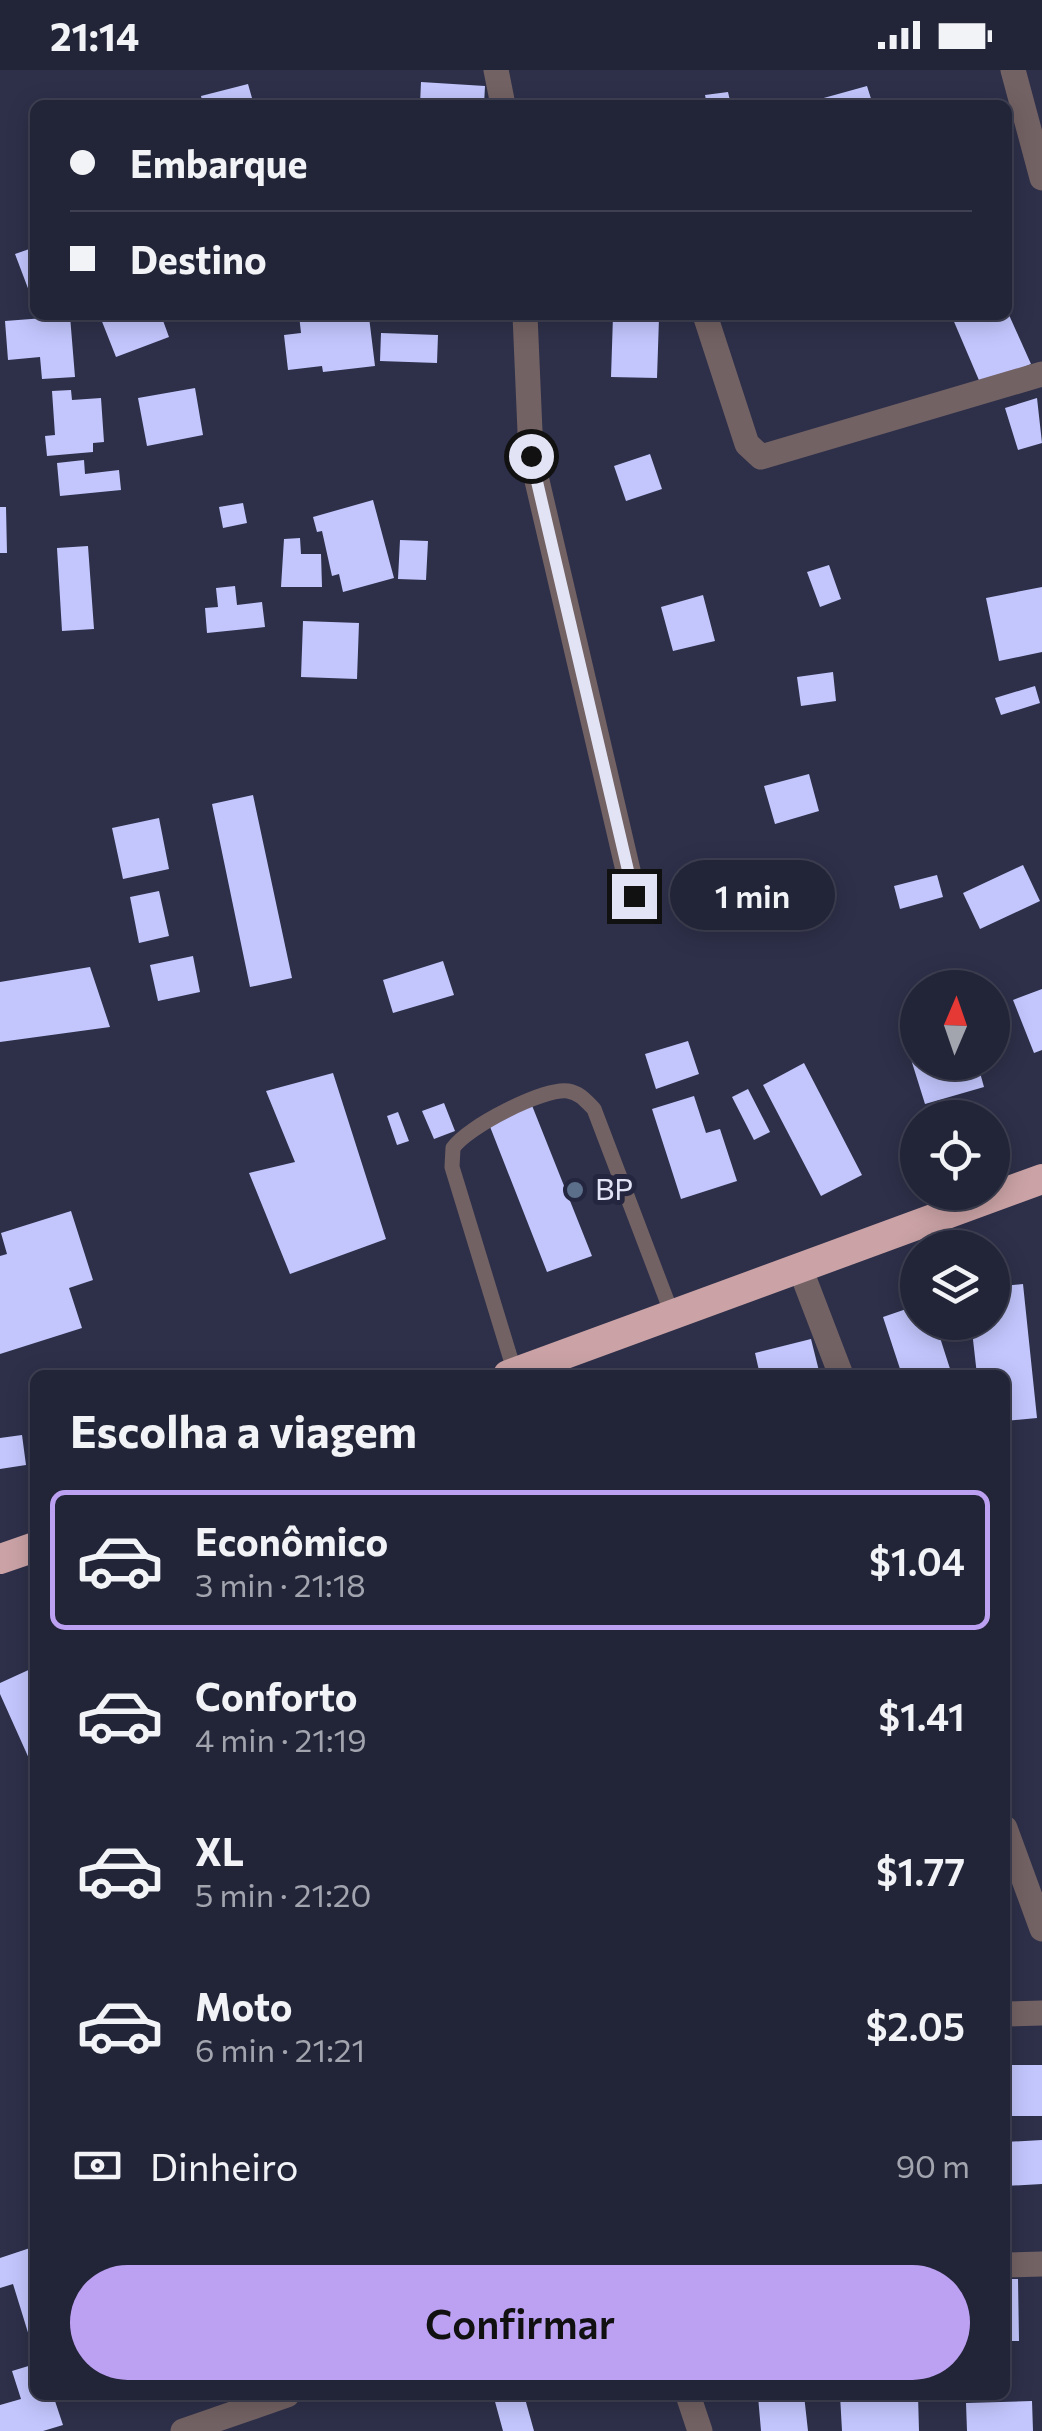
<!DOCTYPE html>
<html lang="pt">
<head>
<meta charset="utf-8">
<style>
  body { margin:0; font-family:Commissioner,sans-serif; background:#2a2c40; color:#f1f3f6; height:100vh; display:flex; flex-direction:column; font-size:38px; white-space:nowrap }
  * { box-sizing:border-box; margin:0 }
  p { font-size:32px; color:#a2a4ae }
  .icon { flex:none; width:55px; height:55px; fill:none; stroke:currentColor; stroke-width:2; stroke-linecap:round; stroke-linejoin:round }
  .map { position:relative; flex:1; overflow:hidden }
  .side { position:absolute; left:30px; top:1300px; width:980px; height:1030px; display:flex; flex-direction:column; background:#222438; border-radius:15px; box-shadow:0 5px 25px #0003,0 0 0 2px #3f4153 }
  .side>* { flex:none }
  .hud { position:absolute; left:30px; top:30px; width:982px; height:220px; border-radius:15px; box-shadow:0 5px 25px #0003,0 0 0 2px #3f4153; display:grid; align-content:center; height:220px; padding:0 40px; background:#222438 }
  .needle { width:65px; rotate:2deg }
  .controls { position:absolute; left:900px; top:900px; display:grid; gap:20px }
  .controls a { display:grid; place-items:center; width:110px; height:110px; border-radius:50%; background:#222438; box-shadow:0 5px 25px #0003,0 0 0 2px #3f4153; font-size:50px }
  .end { position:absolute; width:45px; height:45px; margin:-22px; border:12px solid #e2e4f6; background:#111; box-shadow:0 0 0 5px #111 }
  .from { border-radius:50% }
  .bubble { position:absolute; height:70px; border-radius:35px; background:#222438; box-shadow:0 5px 25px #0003,0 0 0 2px #3f4153; font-size:32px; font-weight:600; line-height:70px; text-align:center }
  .hud b { display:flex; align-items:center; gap:35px; height:95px; font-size:38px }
  .hud b+b { border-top:2px solid #3f4153 }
  .hud i { width:25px; height:25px; background:#f1f3f6 }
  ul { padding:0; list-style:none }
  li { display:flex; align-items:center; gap:30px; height:140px; margin:0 20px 15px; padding:0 20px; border:5px solid transparent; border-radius:15px }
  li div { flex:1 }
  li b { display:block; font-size:38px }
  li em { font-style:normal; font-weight:600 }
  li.active { border-color:#bca0f2 }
  li>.icon { width:90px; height:90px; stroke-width:1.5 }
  h2 { padding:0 40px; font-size:45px; line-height:120px }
  .pay { display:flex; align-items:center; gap:25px; height:110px; padding:0 40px; font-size:38px }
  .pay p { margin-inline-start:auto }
  .button { display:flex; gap:20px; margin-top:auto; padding:20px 40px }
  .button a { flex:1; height:115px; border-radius:60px; background:#bca0f2; color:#111; font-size:40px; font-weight:600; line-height:115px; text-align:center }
  .status { display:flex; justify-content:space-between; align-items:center; height:70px; padding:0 50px; background:#222438; direction:ltr }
  .status svg { height:28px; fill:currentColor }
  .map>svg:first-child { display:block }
  .building { fill:#c2c6fd }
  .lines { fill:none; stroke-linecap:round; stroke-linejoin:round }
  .lane { stroke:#736264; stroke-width:15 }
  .street { stroke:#736264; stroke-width:25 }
  .highway { stroke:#cba3a6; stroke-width:30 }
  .route { stroke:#e2e4f6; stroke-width:12 }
  .service-dot { fill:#5c6f8a; stroke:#24263f; stroke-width:4 }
  .labels { text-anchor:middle; stroke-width:10; stroke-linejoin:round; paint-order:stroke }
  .poi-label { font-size:30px; fill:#e2e4f6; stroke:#24263f; text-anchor:start }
</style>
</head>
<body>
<div class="status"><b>21:14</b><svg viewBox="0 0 49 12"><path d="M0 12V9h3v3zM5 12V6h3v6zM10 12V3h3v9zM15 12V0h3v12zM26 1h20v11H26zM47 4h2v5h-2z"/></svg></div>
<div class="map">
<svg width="1042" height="2361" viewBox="0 0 1042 2361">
  <rect width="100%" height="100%" fill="#2e304a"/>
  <path class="building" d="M421,12L485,16L484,35H420Z
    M248,14L254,35H203L201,26Z
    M867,16L873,35H802V34Z
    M728,22L731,35H707L705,25Z
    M35,177V219L29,221L15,184Z
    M107,245H161L169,267L116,287L101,249Z
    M299,245L369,247L375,296L323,302L322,296L288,300L284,265L301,263Z
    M957,245H1009L1031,294L981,315L952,247Z
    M70,246L75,307L42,309L40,287L8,290L5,251Z
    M613,246L659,248L657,308L611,307Z
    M381,263L438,265L437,293L380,291Z
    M195,318L203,365L147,376L138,328Z
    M71,320L72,330L101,328L104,372L93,373V382L47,386L45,366L55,365L52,321Z
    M1037,328L1042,373L1018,380L1005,338Z
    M650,384L662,419L626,431L614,396Z
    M84,390L85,404L119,400L121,420L60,426L57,393Z
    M373,430L394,508L343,522L339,504L332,506L322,461L317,462L313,447Z
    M243,433L247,453L223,458L219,437Z
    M0,437H6L7,483H0Z
    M300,468L301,484H321L322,517H281L284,469Z
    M400,470L428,471L426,510L398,509Z
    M88,476L94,559L62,561L57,478Z
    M829,495L841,529L820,537L807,502Z
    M235,516L237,535L262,532L265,557L207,563L205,538L218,537L216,518Z
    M1042,517V582L999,591L986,528Z
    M703,525L715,571L673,581L661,537Z
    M303,551L359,553L357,609L301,607Z
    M833,602L836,631L801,636L797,607Z
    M1035,616L1040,633L1001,645L995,628Z
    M809,704L819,741L775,754L764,716Z
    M253,725L292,908L250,917L212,734Z
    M159,748L169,799L123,809L112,758Z
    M1023,795L1040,831L980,859L963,823Z
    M937,805L943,827L900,839L894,816Z
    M159,821L169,866L139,873L130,827Z
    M193,886L200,922L158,931L150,895Z
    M443,891L454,925L393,943L383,910Z
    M90,897L110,957L0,972V912Z
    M1042,919V980L1034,983L1013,930Z
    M918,962V992H977L984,1017L925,1034L904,967Z
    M688,971L699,1004L656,1019L645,984Z
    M804,993L862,1105L821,1126L763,1015Z
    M333,1003L386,1169L290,1204L249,1103L295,1092L266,1021Z
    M748,1019L770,1062L754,1070L732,1027Z
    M694,1026L706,1063L720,1059L737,1111L681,1129L652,1039Z
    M444,1033L455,1061L434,1069L422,1041Z
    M531,1033L592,1186L547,1202L487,1049Z
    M398,1042L409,1071L397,1075L387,1046Z
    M71,1141L93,1210L69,1218L82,1258L0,1284V1186L7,1184L1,1163Z
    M1023,1214L1037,1348L1005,1351V1305H977L971,1252H992V1217Z
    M918,1235V1252H935L952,1305H902L883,1247Z
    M811,1269L820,1305H760L755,1283Z
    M22,1365L26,1395L0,1399V1368Z
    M35,1597V1702L0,1624V1613Z
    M1005,1995H1042V2046H1005Z
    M1042,2070V2114L1005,2116V2072Z
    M30,2178L35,2193L34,2282L13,2214L0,2218V2188Z
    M1005,2209H1018L1019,2271H1005Z
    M35,2294V2325H53L63,2355L43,2361H0V2335L21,2329L12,2301Z
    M506,2325H524L534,2361H503L494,2328Z
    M804,2325L808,2361H761L758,2326Z
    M840,2325H918L919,2361H842Z
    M1032,2331L1033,2361H967L966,2333Z"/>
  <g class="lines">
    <path class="lane" d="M515,1303L452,1097L453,1078C467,1057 543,1018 568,1021C580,1023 586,1031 594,1039L672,1244"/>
    <path class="street" d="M496,0L503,35
      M1013,0L1042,108
      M525,245L531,385L634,826
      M705,245L747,374L761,387L1042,304
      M800,1198L841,1305
      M1005,1758L1042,1859
      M1005,1944L1042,1943
      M1005,2195L1042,2194
      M688,2325L700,2361
      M183,2361L287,2325"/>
    <path class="highway" d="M508,1305L1042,1109
      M0,1489L35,1477"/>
  </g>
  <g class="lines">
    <path class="route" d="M531,386L634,826"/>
  </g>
  <circle class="service-dot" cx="575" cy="1120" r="10"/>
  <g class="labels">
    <g class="poi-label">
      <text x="595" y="1130">BP</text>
    </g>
  </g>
</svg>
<div class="controls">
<a><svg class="needle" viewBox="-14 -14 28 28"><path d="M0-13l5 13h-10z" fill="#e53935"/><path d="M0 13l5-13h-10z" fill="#a2a4ae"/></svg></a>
<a><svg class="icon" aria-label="locate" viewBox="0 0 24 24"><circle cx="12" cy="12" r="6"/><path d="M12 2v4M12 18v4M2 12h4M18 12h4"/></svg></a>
<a><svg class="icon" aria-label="layers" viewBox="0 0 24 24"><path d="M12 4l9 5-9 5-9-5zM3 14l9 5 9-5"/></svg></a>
</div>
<i class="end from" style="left:531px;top:386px"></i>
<i class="end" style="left:634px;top:826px"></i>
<div class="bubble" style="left:670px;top:790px;width:165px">1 min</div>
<div class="hud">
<b><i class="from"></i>Embarque</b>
<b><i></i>Destino</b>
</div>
<section class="side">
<h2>Escolha a viagem</h2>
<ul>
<li class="active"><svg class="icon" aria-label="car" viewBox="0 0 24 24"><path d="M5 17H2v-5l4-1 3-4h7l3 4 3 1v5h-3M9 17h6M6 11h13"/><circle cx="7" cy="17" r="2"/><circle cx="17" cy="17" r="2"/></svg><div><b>Econômico</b><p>3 min · 21:18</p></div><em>$1.04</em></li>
<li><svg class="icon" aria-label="car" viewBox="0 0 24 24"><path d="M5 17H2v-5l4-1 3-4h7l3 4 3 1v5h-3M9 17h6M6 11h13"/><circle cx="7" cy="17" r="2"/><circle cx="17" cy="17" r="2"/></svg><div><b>Conforto</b><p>4 min · 21:19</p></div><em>$1.41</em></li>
<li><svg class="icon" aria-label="car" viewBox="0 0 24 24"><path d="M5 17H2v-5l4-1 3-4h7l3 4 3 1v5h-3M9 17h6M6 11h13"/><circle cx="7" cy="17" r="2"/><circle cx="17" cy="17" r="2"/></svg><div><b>XL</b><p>5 min · 21:20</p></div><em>$1.77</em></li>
<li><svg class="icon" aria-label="car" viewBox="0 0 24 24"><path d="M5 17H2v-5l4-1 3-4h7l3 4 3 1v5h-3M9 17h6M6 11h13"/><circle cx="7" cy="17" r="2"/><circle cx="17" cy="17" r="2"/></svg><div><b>Moto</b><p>6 min · 21:21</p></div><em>$2.05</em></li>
</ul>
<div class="pay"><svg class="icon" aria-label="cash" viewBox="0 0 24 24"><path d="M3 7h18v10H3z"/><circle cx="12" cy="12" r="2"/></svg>Dinheiro<p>90 m</p></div>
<div class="button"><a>Confirmar</a></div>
</section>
</div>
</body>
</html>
